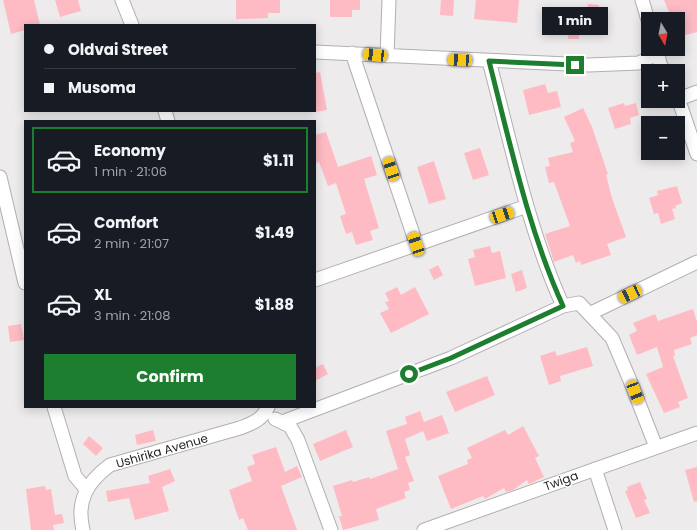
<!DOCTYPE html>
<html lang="en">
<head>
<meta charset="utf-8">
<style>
  body { margin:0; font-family:Poppins,sans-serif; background:#242831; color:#f1f3f6; height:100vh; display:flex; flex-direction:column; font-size:15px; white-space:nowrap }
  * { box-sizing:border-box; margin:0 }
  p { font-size:13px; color:#9ea1a6 }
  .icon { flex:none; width:22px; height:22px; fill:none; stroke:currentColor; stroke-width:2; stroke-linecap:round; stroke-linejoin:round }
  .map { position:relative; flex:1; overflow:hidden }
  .details { position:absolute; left:24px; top:120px; width:292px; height:288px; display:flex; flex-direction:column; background:#171b24; border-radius:0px; box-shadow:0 2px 10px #0003 }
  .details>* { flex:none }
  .hud { position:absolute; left:24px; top:24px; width:292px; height:88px; border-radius:0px; box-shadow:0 2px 10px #0003; display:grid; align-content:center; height:88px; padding:0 20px; background:#171b24 }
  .needle { width:26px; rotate:170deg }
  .controls { position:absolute; left:641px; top:12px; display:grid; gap:8px }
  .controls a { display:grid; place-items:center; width:44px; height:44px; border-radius:0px; background:#171b24; box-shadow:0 2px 10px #0003; font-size:20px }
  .end { position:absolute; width:18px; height:18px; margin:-9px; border:5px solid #1e7e30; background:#fff; box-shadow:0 0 0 2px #fff }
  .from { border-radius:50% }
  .bubble { position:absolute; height:28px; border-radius:0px; background:#171b24; box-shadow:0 2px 10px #0003; font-size:13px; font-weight:700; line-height:28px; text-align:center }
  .car { position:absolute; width:12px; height:24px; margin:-12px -6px; border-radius:5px; box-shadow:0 0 3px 1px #0007; background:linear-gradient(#f5c518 24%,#345 0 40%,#f5c518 0 76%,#345 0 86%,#f5c518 0) }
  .hud b { display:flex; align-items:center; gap:14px; height:38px; font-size:15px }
  .hud b+b { border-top:1px solid #363941 }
  .hud i { width:10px; height:10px; background:#f1f3f6 }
  ul { padding:7px 0 0; list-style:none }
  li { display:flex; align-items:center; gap:12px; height:66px; margin:0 8px 6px; padding:0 12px; border:2px solid transparent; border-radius:0px }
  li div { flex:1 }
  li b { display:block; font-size:15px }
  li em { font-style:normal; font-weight:700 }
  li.active { border-color:#1e7e30 }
  li>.icon { width:36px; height:36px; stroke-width:1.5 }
  .button { display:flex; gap:8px; margin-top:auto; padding:8px 20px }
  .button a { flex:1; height:46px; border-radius:0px; background:#1e7e30; color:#fff; font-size:16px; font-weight:700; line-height:46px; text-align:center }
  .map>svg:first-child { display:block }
  .building { fill:#febbc4 }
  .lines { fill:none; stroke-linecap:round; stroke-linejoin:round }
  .minor-casing { stroke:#b1afb1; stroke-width:15 }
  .minor { stroke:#fff; stroke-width:13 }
  .route { stroke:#1e7e30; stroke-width:5 }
  .labels { text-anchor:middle; stroke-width:3; stroke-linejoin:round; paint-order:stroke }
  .street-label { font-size:12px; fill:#201e1f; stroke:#fff }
</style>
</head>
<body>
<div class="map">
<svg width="697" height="530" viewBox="0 0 697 530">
  <rect width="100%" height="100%" fill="#eeebed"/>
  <path class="building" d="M3,0H34L40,25H25V30L11,34Z
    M55,0H78L81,11L60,17Z
    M236,0H280V13H268V18L236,19Z
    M330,0H360V10H352V17H330Z
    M441,0H454L453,16L440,15Z
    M476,0H519L517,23L474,19Z
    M664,0H697V32L678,37V19H672Z
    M588,4L599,5L596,31H579V39H568V33H552V17H568V12L587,13Z
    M320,72L327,110L315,112V73Z
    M545,84L548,93L557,91L561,107L529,115L523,90Z
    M624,103L625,106L636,103L639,115L630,118L631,124L615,129L608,108Z
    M583,108L592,127L608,174L606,175L612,198L626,237L607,244L611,255L581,265L580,261L576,263L573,255L554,262L545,234L570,226L554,182L549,183L545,167L550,166L548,158L573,152L570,143L575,141L564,117Z
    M326,132L338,167L371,156L377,175L364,179L379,228L370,231L373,240L356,245L352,232L346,234L340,216L346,214L336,183L328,186L319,162L315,163V135Z
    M480,148L489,175L473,180L464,153Z
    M434,161L446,199L429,204L417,167Z
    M677,186L682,203L675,206L676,208L672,209L675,219L661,224L658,213L654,214L649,198L658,195L657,191Z
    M490,246L492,253L500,251L506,278L475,286L468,259L475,257L473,250Z
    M438,265L443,275L434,280L429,270Z
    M522,270L527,288L516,292L511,274Z
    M397,287L401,295L415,287L429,314L391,333L380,313L389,309L385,302L389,301L385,293Z
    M693,309L697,322V335L690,338L692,344L674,350L675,356H673L688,398L678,402L680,407L664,413L646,374L663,367L657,347L637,355L629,335L637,331L633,323L655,314L658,321Z
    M21,324L24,340L10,342L8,326Z
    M587,347L593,366L560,376L561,381L549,385L540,356L555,351L557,356Z
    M323,364L328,374L315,381V368Z
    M487,376L495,395L455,412L446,392Z
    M420,411L424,422L442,415L449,433L427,441L423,431L405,439L410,455L405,457L414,481L408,483L410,490L404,492L406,498L376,509L379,520L343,530L339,516H342L333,486L352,480L353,482L369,477L370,479L398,469L386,431L407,424L405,417Z
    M523,426L539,456L535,458L544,477L529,484L527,480L513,490L506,492L504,488L485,499L483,496L451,509L438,476L468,464L467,460L472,458L467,448L505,430L508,435Z
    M153,430L156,441L137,445L135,435Z
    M346,430L353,447L320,461L313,444Z
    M89,436L103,448L96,456L83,444Z
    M276,447L285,472L297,466L302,477L281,486L297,530H248L243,518L239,520L229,490L252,481L247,467L255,464L252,455Z
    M697,467V501L694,502L685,470Z
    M170,469L175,481L162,487L169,511L135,520L129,498L108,502L106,491L150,483L148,476Z
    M640,482L647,499L644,500L650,513L636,518L625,491L628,490L627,487Z
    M45,486L46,490L51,489L55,515L62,514L64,523L53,525L54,530H31L26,489Z"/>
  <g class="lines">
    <g class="minor-casing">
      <path id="minor" d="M122,0L132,25
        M642,0L648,20
        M657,49L660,64L664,71
        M315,52L589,65L639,63L658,53
        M352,53L416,243
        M387,56L389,0
        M489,61C511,143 528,229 563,306
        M678,98L697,154
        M679,99L697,92
        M165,111L168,121
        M0,177L25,283
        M315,280L527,206
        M589,314L697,262
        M54,407L75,476L86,489
        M275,419L290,426L298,440L331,530
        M282,422L451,358L563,306L579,303L612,338L629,378L656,447
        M595,469L615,530
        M83,530C76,501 87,482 110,465L240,428C253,423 262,420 268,407
        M424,530L697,433"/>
    </g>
    <use href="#minor" class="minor"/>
  </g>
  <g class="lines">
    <path class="route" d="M409,374L451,358L563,306C528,229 510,143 489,61L575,65"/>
  </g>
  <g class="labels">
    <g class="street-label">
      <text transform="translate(162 451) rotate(-16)" y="4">Ushirika Avenue</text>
      <text transform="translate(561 481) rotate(-20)" y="4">Twiga</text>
    </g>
  </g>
</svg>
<div class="controls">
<a><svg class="needle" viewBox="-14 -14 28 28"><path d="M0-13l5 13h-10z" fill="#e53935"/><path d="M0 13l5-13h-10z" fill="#9ea1a6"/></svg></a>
<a>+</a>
<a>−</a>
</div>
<i class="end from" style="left:409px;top:374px"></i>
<i class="end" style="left:575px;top:65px"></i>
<div class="bubble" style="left:542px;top:7px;width:66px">1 min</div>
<i class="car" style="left:375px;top:55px;rotate:276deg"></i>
<i class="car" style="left:460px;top:60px;rotate:273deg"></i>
<i class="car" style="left:391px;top:169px;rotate:341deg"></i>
<i class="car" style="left:502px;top:215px;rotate:71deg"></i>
<i class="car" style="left:416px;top:244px;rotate:341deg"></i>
<i class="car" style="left:630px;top:294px;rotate:245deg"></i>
<i class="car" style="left:635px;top:392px;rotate:159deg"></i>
<div class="hud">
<b><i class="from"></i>Oldvai Street</b>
<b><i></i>Musoma</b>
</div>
<section class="details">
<ul>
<li class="active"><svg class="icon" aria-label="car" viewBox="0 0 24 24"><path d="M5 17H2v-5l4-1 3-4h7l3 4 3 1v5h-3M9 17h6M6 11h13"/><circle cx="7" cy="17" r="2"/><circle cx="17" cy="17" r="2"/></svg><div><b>Economy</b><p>1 min · 21:06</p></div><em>$1.11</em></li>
<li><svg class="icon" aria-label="car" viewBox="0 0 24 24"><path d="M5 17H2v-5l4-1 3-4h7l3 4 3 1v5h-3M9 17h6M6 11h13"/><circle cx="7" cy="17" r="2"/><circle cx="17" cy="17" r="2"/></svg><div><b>Comfort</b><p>2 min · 21:07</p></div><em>$1.49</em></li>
<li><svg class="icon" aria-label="car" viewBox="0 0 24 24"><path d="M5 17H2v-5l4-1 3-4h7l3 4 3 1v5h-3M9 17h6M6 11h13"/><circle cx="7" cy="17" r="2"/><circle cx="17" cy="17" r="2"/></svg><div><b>XL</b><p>3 min · 21:08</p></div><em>$1.88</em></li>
</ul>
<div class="button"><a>Confirm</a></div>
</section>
</div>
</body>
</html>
